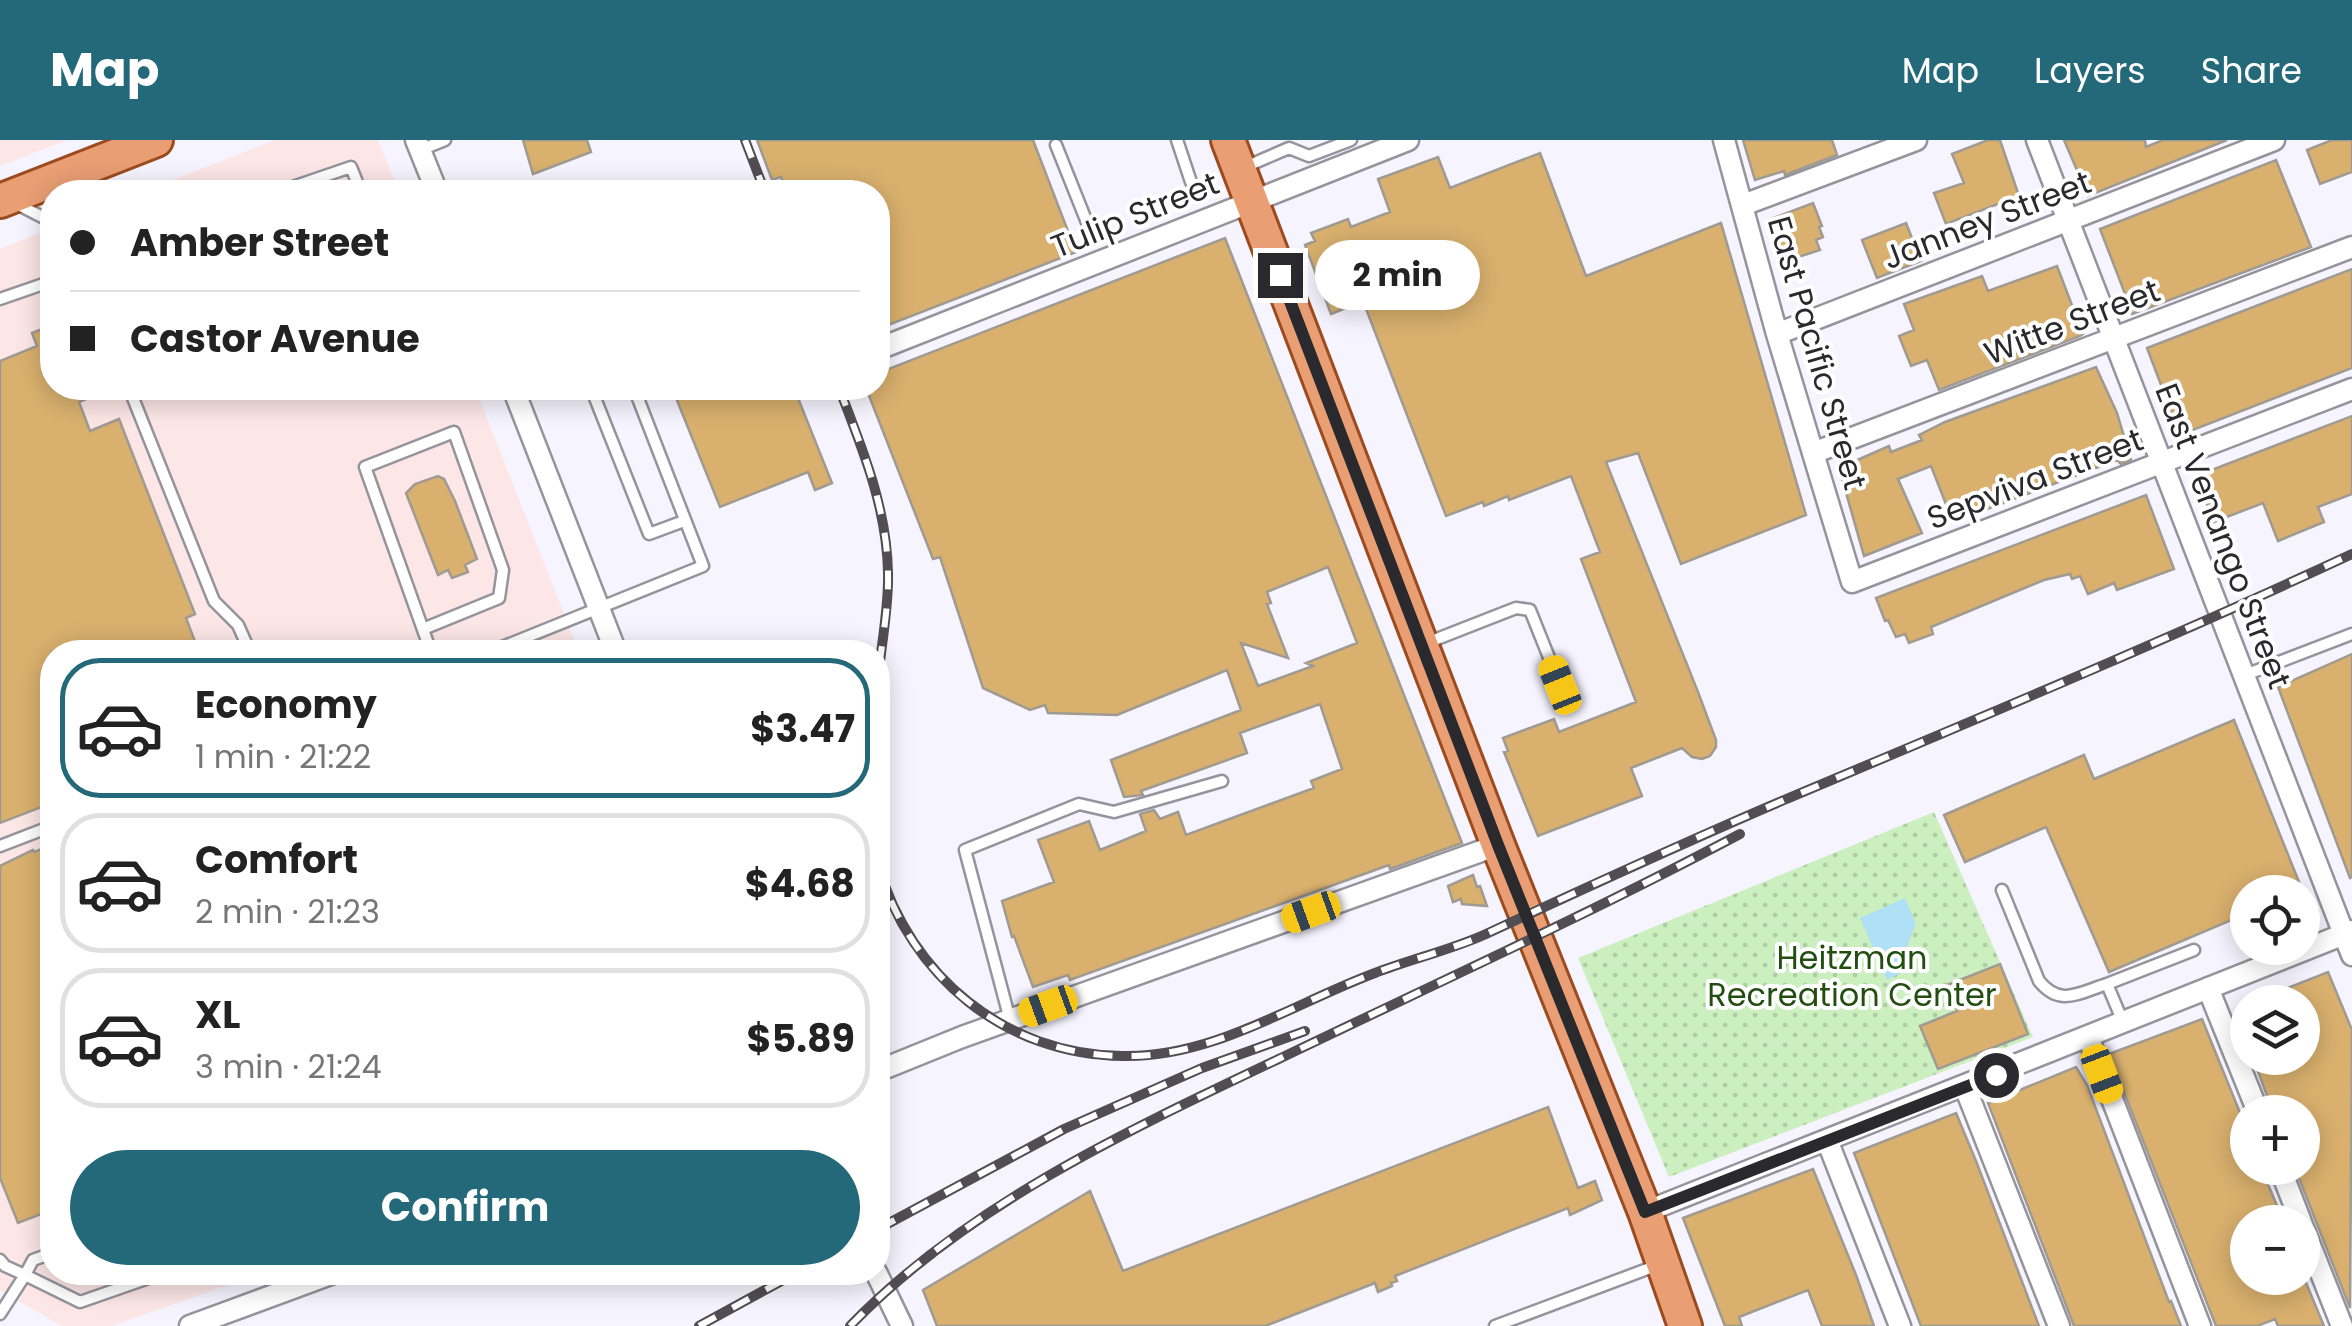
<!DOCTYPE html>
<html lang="en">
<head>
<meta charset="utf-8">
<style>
  body { margin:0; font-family:Poppins,sans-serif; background:#f6f6f6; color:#222; height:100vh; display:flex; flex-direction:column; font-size:38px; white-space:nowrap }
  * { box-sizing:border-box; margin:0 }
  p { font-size:32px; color:#767676 }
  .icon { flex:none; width:55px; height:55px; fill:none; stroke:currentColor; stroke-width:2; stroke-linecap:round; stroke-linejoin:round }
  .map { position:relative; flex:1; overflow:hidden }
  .drawer { position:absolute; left:40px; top:500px; width:850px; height:645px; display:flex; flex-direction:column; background:#fff; border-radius:40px; box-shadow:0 5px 25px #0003 }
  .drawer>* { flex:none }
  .guide { position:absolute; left:40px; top:40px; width:850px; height:220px; border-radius:40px; box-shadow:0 5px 25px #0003; display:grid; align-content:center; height:220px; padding:0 30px; background:#fff }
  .tools { position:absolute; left:2230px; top:735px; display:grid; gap:20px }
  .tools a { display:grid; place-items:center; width:90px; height:90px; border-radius:50%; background:#fff; box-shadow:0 5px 25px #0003; font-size:50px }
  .end { position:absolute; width:45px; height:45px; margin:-22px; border:12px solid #2a292d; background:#fff; box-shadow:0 0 0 5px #fff }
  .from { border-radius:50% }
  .bubble { position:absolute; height:70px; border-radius:35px; background:#fff; box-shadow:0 5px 25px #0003; font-size:32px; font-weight:700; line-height:70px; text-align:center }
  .car { position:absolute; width:30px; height:60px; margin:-30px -15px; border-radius:12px; box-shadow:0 0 8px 2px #0007; background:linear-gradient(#f5c518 24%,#345 0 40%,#f5c518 0 76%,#345 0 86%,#f5c518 0) }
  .guide b { display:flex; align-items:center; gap:35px; height:95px; font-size:38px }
  .guide b+b { border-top:2px solid #e0e0e0 }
  .guide i { width:25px; height:25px; background:#222 }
  ul { padding:18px 0 0; list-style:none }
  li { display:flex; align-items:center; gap:30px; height:140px; margin:0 20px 15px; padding:0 10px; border:5px solid #e0e0e0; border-radius:40px }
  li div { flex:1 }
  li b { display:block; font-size:38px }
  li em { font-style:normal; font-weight:700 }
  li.selected { border-color:#24697a }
  li>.icon { width:90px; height:90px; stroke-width:1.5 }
  .action { display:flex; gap:20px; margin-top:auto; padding:20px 30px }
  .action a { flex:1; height:115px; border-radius:60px; background:#24697a; color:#fff; font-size:40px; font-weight:700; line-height:115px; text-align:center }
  header { display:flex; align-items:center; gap:60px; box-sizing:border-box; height:140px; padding:0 50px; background:#24697a; color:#fff }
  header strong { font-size:48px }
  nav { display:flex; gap:55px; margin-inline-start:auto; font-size:35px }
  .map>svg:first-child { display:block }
  .commercial { fill:#fce6e6 }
  .park { fill:url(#park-dots) }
  .water { fill:#b0e0f6 }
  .building { fill:#d9b06e; stroke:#9f9a92; stroke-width:2.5; fill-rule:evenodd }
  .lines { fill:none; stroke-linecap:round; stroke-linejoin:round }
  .service-casing { stroke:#95939c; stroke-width:15 }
  .minor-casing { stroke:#95939c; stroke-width:25 }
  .primary-casing { stroke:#9c4b1f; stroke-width:38 }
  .service { stroke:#fff; stroke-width:10 }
  .minor { stroke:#fff; stroke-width:20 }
  .primary { stroke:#e99e74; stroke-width:32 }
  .rail-casing { stroke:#504e53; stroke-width:10 }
  .rail { stroke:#fff; stroke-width:6; stroke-dasharray:19; stroke-linecap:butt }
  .route { stroke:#2a292d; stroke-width:12 }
  .labels { text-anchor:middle; stroke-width:8; stroke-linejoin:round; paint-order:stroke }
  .street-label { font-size:32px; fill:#2a292d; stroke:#fff }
  .park-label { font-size:32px; fill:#234e11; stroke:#fff }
</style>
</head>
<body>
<header>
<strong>Map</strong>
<nav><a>Map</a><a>Layers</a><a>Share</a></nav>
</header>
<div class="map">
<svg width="2352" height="1186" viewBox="0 0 2352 1186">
  <defs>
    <pattern id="park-dots" width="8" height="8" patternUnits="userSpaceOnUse" patternTransform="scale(2.5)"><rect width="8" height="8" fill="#cbefbf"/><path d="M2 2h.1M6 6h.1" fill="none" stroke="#aecda4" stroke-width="1.8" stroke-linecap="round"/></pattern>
  </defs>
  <rect width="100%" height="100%" fill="#f6f4fe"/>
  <path class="commercial" d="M0,0H67L0,26Z
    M275,0H378L399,52H142Z
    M52,88V248H475L579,512H52V1132L262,1133L112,1186H62L0,1150V109Z"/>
  <path class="park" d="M1934,672L2033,897L1669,1037L1578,818Z"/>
  <path class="water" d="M1905,758L1916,784L1907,806L1916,825L1887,840L1860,778Z"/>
  <path class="building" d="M523,0H587L591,12L533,34Z
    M757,0H1033L1076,112L878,189V52H787L781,37L772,40Z
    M1743,0H1832L1837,15L1785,35L1784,31L1755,40Z
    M1988,0H2000L2019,56L1946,84L1934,53L1964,43L1952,14Z
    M2064,0H2145L2146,7L2163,0H2227L2088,56Z
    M2332,0H2352V32L2320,44L2307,10Z
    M1540,13L1586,136L1721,83L1806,375L1681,424L1638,313L1606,322L1698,552L1716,600V607L1710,616L1702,619L1692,617L1682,608L1631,628L1642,656L1538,696L1504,612L1508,611L1503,598L1554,579L1559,592L1636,562L1581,419L1600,412L1571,336L1509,360L1508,356L1484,366L1483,362L1446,376L1363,161L1331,174L1305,105L1315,101L1311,93L1348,79L1351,87L1390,72L1378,39L1438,17L1450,48Z
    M2276,20L2311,107L2132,174L2125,167L2127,159L2100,89Z
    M1813,63L1822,86L1819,87L1823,97L1816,100L1820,110L1786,121L1783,112L1778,114L1768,80Z
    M1906,83L1921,121L1877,138L1862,100Z
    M1225,98L1462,703L1390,729L1389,725L1070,840L1068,835L1033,847L1014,796L1012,797L1002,761L1054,742L1038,700L1089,681L1100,710L1146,691L1140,674L1154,670L1160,679L1178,672L1186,695L1314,648L1311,641L1342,629L1320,564L1240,593L1247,613L1141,651L1143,655L1124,657L1111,620L1241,570L1227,530L1117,575L1048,573L1045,565L1030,570L983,548L940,417L933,419L866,248H878V233ZM1328,427L1357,503L1306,523L1313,526L1258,546L1241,503L1288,518L1267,464L1271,463L1267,452Z
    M2057,126L2083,194L2080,196L1939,250L1927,220L1911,226L1899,196L1914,190L1904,164L1982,136L1988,151Z
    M2352,129V228L2180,295L2147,208Z
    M52,185V248H112L79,262L90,291L119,279L195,474L186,478L199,512H52V663L0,683V221L37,206L32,193Z
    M2096,227L2117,273L2131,320L2121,324L2117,320L1953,382L1931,326L1898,339L1922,393L1864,416L1839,328L1889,306L1891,312L1922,300L1919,295L1945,282Z
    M672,248H794L832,343L815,350L808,332L720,367Z
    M2352,276V354L2318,367L2324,382L2278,401L2263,363L2214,382L2196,336Z
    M438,336L444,339L455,361L477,419L465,425L468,432L452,438L448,430L438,435L406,353L415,344Z
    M2146,355L2174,429L2117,450L2114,443L2088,454L2080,436L2072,439L2070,434L2044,440L1931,487L1933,494L1909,503L1905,494L1896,497L1888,480L1885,481L1876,458Z
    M2352,514V737L2350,738L2278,547Z
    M2234,580L2303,752H2248V773L2109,832L2046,687L1965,722L1944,675L2084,615L2094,639Z
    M52,705V1070L18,1083L0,1038V726L33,710L34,712Z
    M1473,735L1477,747L1480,746L1487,766L1462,764L1461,759L1453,762L1448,746Z
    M2000,824L2028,894L1938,929L1920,886L1957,871L1947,845Z
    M2328,832L2352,890L2350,1168L2295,1028H2302V972H2273L2253,918H2302V862H2252Z
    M2202,879L2247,990L2248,1028H2261L2284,1082H2248V1138H2304L2324,1186H2278L2275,1179L2257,1186H2216L2109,914Z
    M2076,927L2087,945L2169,1162L2171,1161L2181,1186H2074L1988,963Z
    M1548,967L1578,1048L1595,1041L1602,1060L1570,1075L1568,1068L1395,1136L1397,1141L1391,1143L1392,1146L1378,1152L1375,1143L1265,1186H937L923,1150L1090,1051L1123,1131Z
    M1956,973L1976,1021L2039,1186H1921L1854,1013Z
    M1813,1029L1856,1135L1874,1186H1822L1808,1150L1739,1177L1742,1186H1725L1683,1078Z"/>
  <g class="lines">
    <g class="service-casing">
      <path id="service" d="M1177,0L1191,42
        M1056,5L1088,85
        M420,10L445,0
        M1245,27L1289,8L1309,16L1351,0
        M89,52L96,29
        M278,52L351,27L361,52
        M702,52H705
        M15,63L52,82
        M0,159L52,141
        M129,248L214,461L238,485L250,512
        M591,248L649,394L684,381
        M423,489L499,458L503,430L454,292L365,327L431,512
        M1424,504L1516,468L1530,470L1560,545
        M490,512L703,426L634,248
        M2245,535L2352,494
        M0,706L52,686
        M2002,750L2039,841C2060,867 2078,853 2107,844L2123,882
        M2107,844L2194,810
        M1010,880L965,710L1079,664L1114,672L1222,641
        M0,1120L5,1126L25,1135L33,1120L52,1113
        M0,1174L25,1135L80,1162L166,1132
        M1495,1186L1658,1125"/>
    </g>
    <g class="minor-casing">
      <path id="minor" d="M416,0L437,52
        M1724,0L1777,194L1852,442L2352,249
        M2037,0L2352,815
        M1743,65L1916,0
        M1777,194L2274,0
        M886,206L1408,0
        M513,248L616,512
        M1813,313L2352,107
        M2208,848L2258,972
        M2088,897L2200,1186
        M878,931L962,897L1498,705
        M1965,947L2059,1186
        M1827,1000L1900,1186
        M2280,1028L2301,1082
        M1645,1072L2352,791
        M2302,1085L2342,1186
        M876,1132L902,1186
        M190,1186L336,1132"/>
    </g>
    <g class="primary-casing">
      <path id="primary" d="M1228,0L1498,705L1645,1072L1685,1186
        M0,61L156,0"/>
    </g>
    <use href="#service" class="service"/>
    <use href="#minor" class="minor"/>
    <use href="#primary" class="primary"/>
    <g class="rail-casing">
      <path id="rail" d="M745,0L765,52
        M839,248C862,308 887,367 888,433C889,468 881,505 878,540
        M878,725C910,836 1005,915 1123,916C1213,918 1294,863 1375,833C1411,819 1451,810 1486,794C1585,748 1683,703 1784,660C1974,580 2165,501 2352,414
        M878,1089L1064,989L1202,928L1305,891
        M699,1186L798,1132
        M850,1186C969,1063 1133,988 1285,916C1437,843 1591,773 1740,694"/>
    </g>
    <use href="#rail" class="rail"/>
  </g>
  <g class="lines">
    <path class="route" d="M1280,135L1498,705L1645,1072L1996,935"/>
  </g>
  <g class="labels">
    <g class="street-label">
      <text transform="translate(1135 75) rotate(-22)" y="11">Tulip Street</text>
      <text transform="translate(1987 80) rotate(-21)" y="11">Janney Street</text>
      <text transform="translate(2072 182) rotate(-21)" y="11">Witte Street</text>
      <text transform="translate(1817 213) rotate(74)" y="11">East Pacific Street</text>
      <text transform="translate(2035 339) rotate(-21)" y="11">Sepviva Street</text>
      <text transform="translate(2223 396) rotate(69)" y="11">East Venango Street</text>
    </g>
    <g class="park-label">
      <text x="1852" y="829">Heitzman<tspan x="1852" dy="37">Recreation Center</tspan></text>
    </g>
  </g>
</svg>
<div class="tools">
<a><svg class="icon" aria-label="locate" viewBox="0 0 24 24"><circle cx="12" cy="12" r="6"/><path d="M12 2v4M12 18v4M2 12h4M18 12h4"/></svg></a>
<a><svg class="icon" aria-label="layers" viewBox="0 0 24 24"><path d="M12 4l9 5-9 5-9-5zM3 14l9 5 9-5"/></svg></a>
<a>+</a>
<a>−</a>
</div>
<i class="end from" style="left:1996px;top:935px"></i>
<i class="end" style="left:1280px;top:135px"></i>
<div class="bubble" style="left:1315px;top:100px;width:165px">2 min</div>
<i class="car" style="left:1560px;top:545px;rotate:338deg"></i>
<i class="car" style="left:1311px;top:772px;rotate:250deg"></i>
<i class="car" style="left:1048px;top:866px;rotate:250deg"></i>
<i class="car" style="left:2102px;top:934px;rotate:159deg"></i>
<div class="guide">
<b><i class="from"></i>Amber Street</b>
<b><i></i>Castor Avenue</b>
</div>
<section class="drawer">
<ul>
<li class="selected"><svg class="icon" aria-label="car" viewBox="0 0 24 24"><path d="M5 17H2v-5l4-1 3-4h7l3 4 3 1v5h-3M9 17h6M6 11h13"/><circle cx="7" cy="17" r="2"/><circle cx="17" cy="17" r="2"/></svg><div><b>Economy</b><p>1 min · 21:22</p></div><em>$3.47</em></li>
<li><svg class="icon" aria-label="car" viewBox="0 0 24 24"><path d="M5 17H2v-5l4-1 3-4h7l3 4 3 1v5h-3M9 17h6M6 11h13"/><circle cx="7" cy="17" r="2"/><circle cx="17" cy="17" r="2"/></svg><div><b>Comfort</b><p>2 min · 21:23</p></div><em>$4.68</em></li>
<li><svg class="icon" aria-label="car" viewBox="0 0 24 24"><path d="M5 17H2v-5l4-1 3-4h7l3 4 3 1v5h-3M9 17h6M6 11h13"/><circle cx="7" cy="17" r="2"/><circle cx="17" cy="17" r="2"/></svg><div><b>XL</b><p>3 min · 21:24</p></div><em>$5.89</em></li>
</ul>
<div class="action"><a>Confirm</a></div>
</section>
</div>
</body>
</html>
